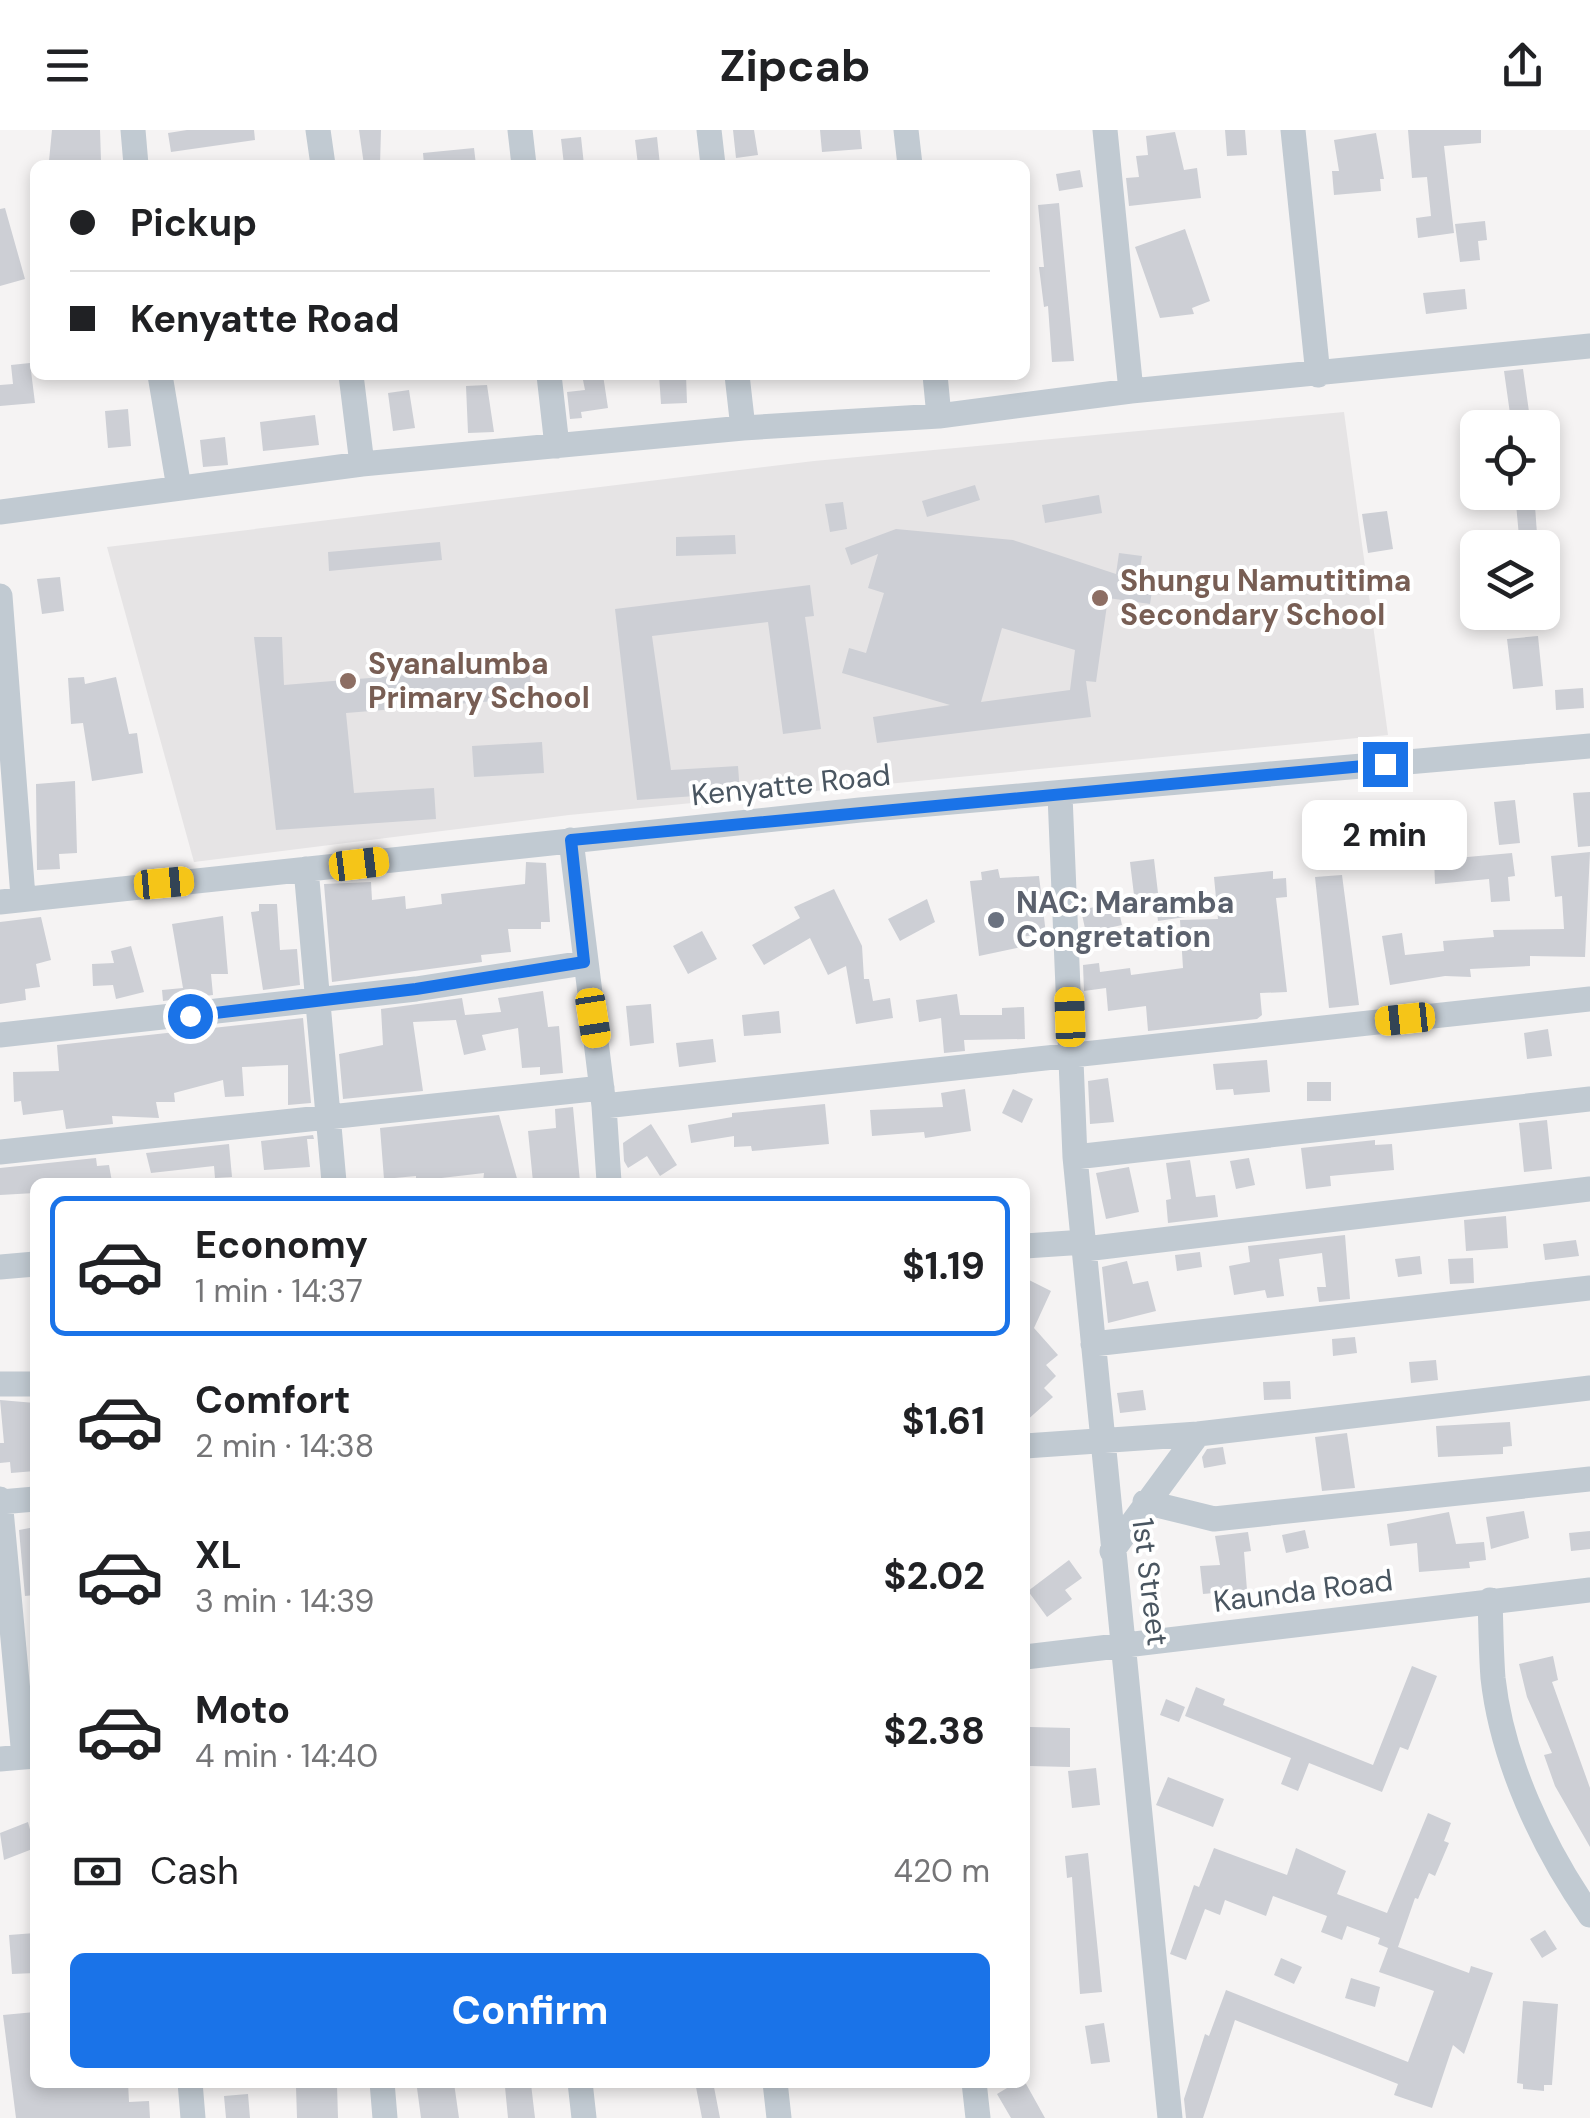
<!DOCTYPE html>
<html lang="en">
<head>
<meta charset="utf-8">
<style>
  body { margin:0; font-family:"DM Sans",sans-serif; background:#f6f6f6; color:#202124; height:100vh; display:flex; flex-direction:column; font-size:38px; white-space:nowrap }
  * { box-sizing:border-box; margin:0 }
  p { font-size:32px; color:#757577 }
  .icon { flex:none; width:55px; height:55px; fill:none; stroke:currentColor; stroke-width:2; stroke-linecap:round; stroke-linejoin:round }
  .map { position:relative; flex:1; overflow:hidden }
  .sheet { position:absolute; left:30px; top:1048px; width:1000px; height:910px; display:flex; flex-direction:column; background:#fff; border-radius:15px; box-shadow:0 5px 15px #0003 }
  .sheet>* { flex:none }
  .guide { position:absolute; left:30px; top:30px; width:1000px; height:220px; border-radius:15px; box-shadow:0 5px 15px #0003; display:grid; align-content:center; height:220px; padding:0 40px; background:#fff }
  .buttons { position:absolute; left:1460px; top:280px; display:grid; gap:20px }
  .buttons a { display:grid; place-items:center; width:100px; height:100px; border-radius:15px; background:#fff; box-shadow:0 5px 15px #0003; font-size:50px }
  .end { position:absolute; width:45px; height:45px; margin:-22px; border:12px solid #1a73e8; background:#fff; box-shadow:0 0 0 5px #fff }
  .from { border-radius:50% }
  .bubble { position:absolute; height:70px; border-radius:15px; background:#fff; box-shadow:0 5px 15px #0003; font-size:32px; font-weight:700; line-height:70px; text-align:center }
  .car { position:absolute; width:30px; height:60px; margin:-30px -15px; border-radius:12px; box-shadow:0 0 8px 2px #0007; background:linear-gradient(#f5c518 24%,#345 0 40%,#f5c518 0 76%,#345 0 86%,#f5c518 0) }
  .guide b { display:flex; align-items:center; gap:35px; height:95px; font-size:38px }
  .guide b+b { border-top:2px solid #e0e0e0 }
  .guide i { width:25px; height:25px; background:#202124 }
  ul { padding:18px 0 0; list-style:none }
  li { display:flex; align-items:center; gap:30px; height:140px; margin:0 20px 15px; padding:0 20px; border:5px solid transparent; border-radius:15px }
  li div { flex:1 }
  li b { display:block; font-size:38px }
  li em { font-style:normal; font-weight:700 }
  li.selected { border-color:#1a73e8 }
  li>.icon { width:90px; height:90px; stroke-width:1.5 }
  .pay { display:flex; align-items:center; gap:25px; height:110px; padding:0 40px; font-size:38px }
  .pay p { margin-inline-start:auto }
  .button { display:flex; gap:20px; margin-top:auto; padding:20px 40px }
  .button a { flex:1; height:115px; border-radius:15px; background:#1a73e8; color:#fff; font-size:40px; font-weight:700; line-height:115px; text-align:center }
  header { display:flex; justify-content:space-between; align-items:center; height:130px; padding:0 40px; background:#fff; font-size:45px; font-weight:700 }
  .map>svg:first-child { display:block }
  .education { fill:#e6e4e5 }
  .building { fill:#cdcfd5; fill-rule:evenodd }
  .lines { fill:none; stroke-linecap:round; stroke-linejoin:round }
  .minor { stroke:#c1cad2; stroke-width:25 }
  .route { stroke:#1a73e8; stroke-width:12 }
  .education-dot { fill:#8d6e63; stroke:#fff; stroke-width:4 }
  .worship-dot { fill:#6b7280; stroke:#fff; stroke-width:4 }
  .labels { text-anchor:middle; stroke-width:8; stroke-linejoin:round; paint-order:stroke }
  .education-label { font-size:30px; font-weight:bold; fill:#785e54; stroke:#fff; text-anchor:start }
  .street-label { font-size:30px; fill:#4a5661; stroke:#fff }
  .worship-label { font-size:30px; font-weight:bold; fill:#5b616d; stroke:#fff; text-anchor:start }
</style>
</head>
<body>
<header><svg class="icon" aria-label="menu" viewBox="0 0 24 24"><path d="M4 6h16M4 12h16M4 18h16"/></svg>Zipcab<svg class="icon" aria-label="share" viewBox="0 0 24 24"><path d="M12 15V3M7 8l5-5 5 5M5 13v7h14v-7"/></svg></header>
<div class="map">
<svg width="1590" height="1988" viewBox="0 0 1590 1988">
  <rect width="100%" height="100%" fill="#f5f3f3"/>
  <path class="education" d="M1344,282L1388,605L569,685L194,732L107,417L814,331Z"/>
  <path class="building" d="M52,0H100L101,30L49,31Z
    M187,0H254L255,10L171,22L168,3Z
    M359,0H381L380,35H364Z
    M733,0H754L758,25L736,28Z
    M820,0H860L862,19L822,22Z
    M1225,0H1245L1247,25L1227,26Z
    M1408,0H1481V13L1444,16L1454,103L1418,108L1416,88L1431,86L1427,47L1412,48Z
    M1175,2L1184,40L1197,38L1201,68L1129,76L1126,48L1139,47L1136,26L1148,25L1146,6Z
    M1376,3L1384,49H1380L1381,61L1334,65L1332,41H1339L1334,10Z
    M581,7L584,35H564L561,9Z
    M657,7L660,35H638L635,10Z
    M474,18L476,35H424L423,23Z
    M1080,40L1083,57L1059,61L1056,44Z
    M1059,73L1074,231L1052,232L1048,176L1044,177L1039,137H1044L1038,75Z
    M5,78L25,149L0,156V79Z
    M1485,91L1487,110L1478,111L1480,130L1460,132L1455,94Z
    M1185,99L1210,171L1192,178L1194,184L1160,188L1135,117Z
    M1465,159L1467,179L1426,184L1423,163Z
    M30,233L35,273L0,276V255L13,254L11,235Z
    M1523,239L1531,296L1512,298L1504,241Z
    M582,245H603L608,278L581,282L582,288L570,289L567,262L585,260Z
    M659,245H686L687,273L661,274Z
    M487,255L494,302L468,303L466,256Z
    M409,260L415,298L393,301L388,263Z
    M128,279L131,316L108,318L105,281Z
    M315,285L319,315L263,321L260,292Z
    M225,307L228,335L203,337L200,310Z
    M975,355L980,370L927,387L922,371Z
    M1515,362H1534L1538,418H1520Z
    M1099,365L1102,383L1045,393L1042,375Z
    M843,372L847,399L830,402L825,374Z
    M1387,381L1393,419L1368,423L1362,384Z
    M896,399L1013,410L1116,444L1119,423L1142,426L1139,445L1154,448L1150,474L1108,468L1096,552L1086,551L1091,587L877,613L873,587L950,575L842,543L849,518L866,523L884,463L868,458L878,424L851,435L845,418ZM1002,498L1075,520L1070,560L981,572Z
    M735,405L736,424L676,426V407Z
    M440,412L442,430L329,441L328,422Z
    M60,447L64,481L42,484L37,449Z
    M810,455L814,486L805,487L821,599L783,604L768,492L652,506L671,640L738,636L740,663L637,670L615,479Z
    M1538,506L1543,556L1513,559L1507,509Z
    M254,507H282L284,555L529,535L532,568L346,583L354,663L434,658L436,689L276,700Z
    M84,547L85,554L116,547L129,604L137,603L143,643L92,651L83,593L71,594L68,548Z
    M1583,558L1584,578L1556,580L1555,560Z
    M542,612L544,643L474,647L472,616Z
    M75,651L77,723L59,724L60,739L37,740L36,654Z
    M1590,662V716L1578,717L1573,663Z
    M1515,670L1520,713L1499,715L1494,672Z
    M1453,704L1456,728L1512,723L1515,746L1508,747L1510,771L1491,772L1489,749L1435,754L1434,728L1413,731L1410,709Z
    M1590,722L1585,827L1530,826V836L1470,839L1471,847L1445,846L1390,855L1382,806L1402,803L1405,825L1444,821L1443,811L1494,807L1493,800L1564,799L1562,766L1555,767L1551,726Z
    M1154,729L1158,763L1134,765L1130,732Z
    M526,732L546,733L550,792H541V799H508L511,822L481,825L482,832L332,852L324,754L371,752L372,770L405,766L406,779L442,774L441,764L525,754Z
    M998,739L1000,748L1039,746L1046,804L1019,807L1021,817L979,826L970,751L982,750L981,742Z
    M1273,741V749L1286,748L1287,767L1276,768L1287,862L1260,863L1262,885L1257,889L1148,901L1146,876L1108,881L1106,858L1084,861L1083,835L1099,833L1100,842L1130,838L1131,845L1183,838L1180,790L1218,789L1214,747Z
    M1342,745L1359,875L1329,878L1315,747Z
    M834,759L862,816L864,849H869L873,871L890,868L893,888L856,894L846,836L828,845L810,808L764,835L752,815L800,788L794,777Z
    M1182,765L1185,787L1158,791L1155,769Z
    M927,769L935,792L900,811L888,789Z
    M1117,772L1122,795L1086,803L1081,780Z
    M259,774H277L280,820L297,819L300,855L263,860L251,782L259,781Z
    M223,786L228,844H211L213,865L163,871L162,860L183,858L172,794Z
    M41,787L51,830L36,834L40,857L25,859L26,870L0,874V792Z
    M702,801L717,829L688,844L673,816Z
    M131,816L144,862L116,869L113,855L93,856L92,834L114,833L111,821Z
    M543,861L548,897L559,896L563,943L540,945V937L522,938L518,898L482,905L486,920L464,925L456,890L413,892L423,961L343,969L339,924L383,915L381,879L462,868L465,885L501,882L498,868Z
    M957,864L960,885H1002V878L1024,877L1025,909L964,910L965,921L944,923L941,888L919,892L916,870Z
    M651,874L654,913L630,916L626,876Z
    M779,881L781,903L744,906L742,885Z
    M303,888L311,973L288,975V935L242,937L244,966L225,967L223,950L174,963L175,972H156L159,988L112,986L113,994L66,999L63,980L23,985L21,971L14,972L13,942L59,941L57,915Z
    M1548,899L1552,926L1527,929L1524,903Z
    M713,909L716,932L679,937L676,913Z
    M1267,930L1270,962L1234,965L1233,959L1216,960L1213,934Z
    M1108,948L1114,992L1090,994L1088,951Z
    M1307,952H1331V971H1307Z
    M965,959L971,1001L925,1008L924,1002L872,1006L870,980L943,977L941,963Z
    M1013,959L1033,969L1022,993L1002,983Z
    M825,974L829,1014L752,1021L751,1016L734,1017V1006L691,1013L688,995L732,987V983Z
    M573,977L580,1052H533L528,1001L556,998L555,979Z
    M499,985L518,1052H483L484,1043L433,1049V1052H416V1046L384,1049L380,998Z
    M1547,990L1552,1039L1524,1042L1519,993Z
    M651,994L677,1035L660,1046L647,1026L628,1038L624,1031L623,1013Z
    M313,1005L314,1009H307L310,1037L264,1040L261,1011Z
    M1375,1010V1015L1392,1014L1394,1040L1330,1046L1331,1056L1306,1059L1301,1018Z
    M229,1014L232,1047L215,1048L214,1036L151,1043L146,1023Z
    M96,1028L97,1036L109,1035L112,1052H35V1063L0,1065V1038Z
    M1249,1028L1255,1055L1236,1059L1230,1031Z
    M1190,1030L1196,1067L1215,1065L1218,1087L1168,1093L1166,1070L1171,1069L1166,1033Z
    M1129,1037L1139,1082L1106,1089L1096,1043Z
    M1506,1086L1508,1118L1466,1121L1464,1090Z
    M1345,1105L1350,1169L1319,1172L1317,1157H1326L1322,1123L1279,1129L1284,1166L1267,1168L1265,1160L1234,1165L1229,1136L1250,1132L1248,1116Z
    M1576,1110L1579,1126L1545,1130L1543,1114Z
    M1200,1122L1202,1137L1177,1141L1175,1125Z
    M1420,1126L1422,1144L1398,1147L1395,1129Z
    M1473,1128L1474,1153L1450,1154L1448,1129Z
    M1127,1131L1133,1154L1148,1151L1156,1181L1108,1193L1102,1137Z
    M1025,1148L1051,1161L1034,1198L1058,1225L1046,1235L1056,1246L1044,1258L1053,1267L1025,1292Z
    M1355,1207L1357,1223L1333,1226L1332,1209Z
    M1436,1230L1438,1250L1411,1253L1409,1232Z
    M1290,1251L1291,1269L1264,1270L1263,1252Z
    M1143,1260L1146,1280L1120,1283L1117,1263Z
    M0,1270L35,1273V1341L11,1343L10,1332L0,1333V1313H4Z
    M1510,1292L1512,1316L1503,1317V1324L1438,1327L1436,1296Z
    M1347,1303L1355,1358L1322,1361L1315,1307Z
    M1223,1317L1226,1334L1204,1338L1202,1327L1207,1319Z
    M1524,1381L1529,1408L1491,1419L1486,1387Z
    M1449,1382L1456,1414L1484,1412L1486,1430L1469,1432L1470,1438L1419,1442L1417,1413L1390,1416L1387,1394Z
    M35,1397V1465L25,1466L19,1400Z
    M1305,1400L1309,1418L1286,1423L1282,1405Z
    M1590,1401V1419L1571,1421L1569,1403Z
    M1248,1402L1251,1421L1244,1422L1247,1460L1203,1464L1200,1436L1220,1435L1215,1406Z
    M1069,1430L1082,1448L1065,1460L1072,1469L1047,1487L1028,1461Z
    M1553,1526L1558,1550L1552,1552L1590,1658V1717L1555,1656L1544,1625L1552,1623L1527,1567L1519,1534Z
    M1412,1536L1437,1546L1408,1620L1400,1617L1382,1662L1309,1633L1298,1661L1281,1654L1291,1628L1185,1586L1196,1557L1225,1569L1223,1575L1373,1635Z
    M1166,1569L1185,1577L1179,1592L1160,1585Z
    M1030,1597L1070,1598V1637L1029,1636Z
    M1096,1638L1100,1675L1072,1678L1068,1641Z
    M1168,1647L1224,1669L1213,1697L1156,1675Z
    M1428,1683L1451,1693L1444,1711L1449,1713L1435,1746L1429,1743L1418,1769L1415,1768L1398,1817L1469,1843L1471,1836L1493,1843L1464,1924L1453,1915L1432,1978L1394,1965L1398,1954L1235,1890L1203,1988H1186L1184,1969L1205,1904L1209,1906L1226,1860L1408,1932L1434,1861L1379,1842L1388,1818L1378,1814L1380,1808L1347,1796L1342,1810L1321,1802L1327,1786L1273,1766L1266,1786L1225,1770L1220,1785L1205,1779L1186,1830L1170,1824L1194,1755L1199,1757L1214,1718L1287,1745L1296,1718L1346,1741L1337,1764L1387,1783Z
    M28,1692L35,1718L4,1730L0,1703Z
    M1088,1723L1102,1862L1080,1864L1072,1747L1067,1748L1065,1726Z
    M1545,1800L1557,1819L1542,1828L1530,1809Z
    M35,1803V1843L12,1844L9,1805Z
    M1281,1828L1302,1837L1294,1854L1274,1845Z
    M1351,1848L1380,1857L1375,1877L1345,1868Z
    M1523,1871L1558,1874L1552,1955H1544V1961L1523,1959V1954L1517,1953Z
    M35,1882V1952H128L129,1972L149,1971L150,1988H16L3,1885Z
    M1104,1893L1110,1932L1091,1934L1085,1896Z
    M695,1952H713L720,1988H702Z
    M1017,1952H1025L1045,1988H1011L997,1964Z
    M454,1953L459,1988H421L417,1958Z
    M531,1954L535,1988H508L505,1957Z
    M337,1955L338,1988H297L296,1957Z
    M248,1964L250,1988H226L224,1966Z"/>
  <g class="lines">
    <path class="minor" d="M133,0L136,35
      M318,0L323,35
      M520,0L524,35
      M709,0L713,35
      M906,0L910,35
      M1105,0L1131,261
      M1293,0L1318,245
      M160,245L179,358
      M351,245L362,334
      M549,245L557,316
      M737,245L743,298
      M935,245L939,286
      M0,382L362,334L743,298L939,286L1131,261L1590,216
      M0,466L23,767
      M1060,665L1075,1027L1170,1988
      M571,710L604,976L609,1052
      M306,739L334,1052
      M0,772L860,680L1590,616
      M0,905L416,859L584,833
      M604,976L1590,869
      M0,1022L602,958
      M1075,1027L1590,969
      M1025,1116L1085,1112
      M1085,1119L1590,1059
      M0,1137L35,1134
      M1093,1214L1590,1158
      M0,1254H35
      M1025,1316L1198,1304L1590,1258
      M0,1369L24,1627
      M0,1372L35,1369
      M1145,1372L1214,1389L1590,1349
      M1112,1421L1198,1304
      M1490,1470C1491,1496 1491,1522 1493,1548C1502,1630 1543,1718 1590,1785
      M1025,1527L1590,1460
      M0,1629L35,1626
      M190,1952L193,1988
      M382,1952L385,1988
      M580,1952L584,1988
      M775,1952L779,1988
      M974,1952L978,1988"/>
  </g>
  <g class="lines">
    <path class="route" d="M190,886L416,859L584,832L571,710L1385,634"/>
  </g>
  <g class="education-dot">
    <circle cx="1100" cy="468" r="10"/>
    <circle cx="348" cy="551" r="10"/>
  </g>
  <circle class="worship-dot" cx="996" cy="790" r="10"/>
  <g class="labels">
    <g class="education-label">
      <text x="1120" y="461">Shungu Namutitima<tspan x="1120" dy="34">Secondary School</tspan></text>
      <text x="368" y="544">Syanalumba<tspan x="368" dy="34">Primary School</tspan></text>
    </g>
    <g class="street-label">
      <text transform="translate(791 655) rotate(-6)" y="10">Kenyatte Road</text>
      <text transform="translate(1150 1452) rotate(83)" y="10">1st Street</text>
      <text transform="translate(1303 1461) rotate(-7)" y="10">Kaunda Road</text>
    </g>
    <g class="worship-label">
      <text x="1016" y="783">NAC: Maramba<tspan x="1016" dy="34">Congretation</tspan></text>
    </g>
  </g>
</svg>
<div class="buttons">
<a><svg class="icon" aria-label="locate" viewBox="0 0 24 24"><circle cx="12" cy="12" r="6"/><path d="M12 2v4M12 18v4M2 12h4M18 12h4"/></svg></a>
<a><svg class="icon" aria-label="layers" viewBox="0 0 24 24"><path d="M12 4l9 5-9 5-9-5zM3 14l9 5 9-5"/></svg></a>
</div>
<i class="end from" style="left:190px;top:886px"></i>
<i class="end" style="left:1385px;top:634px"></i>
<div class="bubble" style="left:1302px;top:670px;width:165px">2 min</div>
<i class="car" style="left:359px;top:734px;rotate:83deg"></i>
<i class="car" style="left:164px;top:753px;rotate:85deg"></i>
<i class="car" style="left:1070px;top:887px;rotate:358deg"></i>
<i class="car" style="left:593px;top:888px;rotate:171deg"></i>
<i class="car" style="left:1405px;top:889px;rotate:264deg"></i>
<div class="guide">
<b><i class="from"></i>Pickup</b>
<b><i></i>Kenyatte Road</b>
</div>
<section class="sheet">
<ul>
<li class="selected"><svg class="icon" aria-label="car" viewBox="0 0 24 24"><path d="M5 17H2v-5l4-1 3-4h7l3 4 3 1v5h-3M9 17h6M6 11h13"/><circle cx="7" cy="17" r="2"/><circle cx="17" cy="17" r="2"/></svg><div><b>Economy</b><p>1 min · 14:37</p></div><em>$1.19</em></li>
<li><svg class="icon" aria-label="car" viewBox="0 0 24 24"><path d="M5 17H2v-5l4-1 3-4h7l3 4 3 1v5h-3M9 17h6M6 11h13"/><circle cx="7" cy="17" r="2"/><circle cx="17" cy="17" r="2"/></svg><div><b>Comfort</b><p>2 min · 14:38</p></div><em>$1.61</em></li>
<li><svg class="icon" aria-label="car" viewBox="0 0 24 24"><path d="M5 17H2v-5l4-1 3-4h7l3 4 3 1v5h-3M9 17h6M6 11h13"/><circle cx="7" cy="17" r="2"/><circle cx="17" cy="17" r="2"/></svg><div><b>XL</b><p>3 min · 14:39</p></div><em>$2.02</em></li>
<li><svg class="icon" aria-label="car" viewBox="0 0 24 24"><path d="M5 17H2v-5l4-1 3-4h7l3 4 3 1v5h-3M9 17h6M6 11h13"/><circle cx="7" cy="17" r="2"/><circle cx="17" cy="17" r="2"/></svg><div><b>Moto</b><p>4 min · 14:40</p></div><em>$2.38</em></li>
</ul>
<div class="pay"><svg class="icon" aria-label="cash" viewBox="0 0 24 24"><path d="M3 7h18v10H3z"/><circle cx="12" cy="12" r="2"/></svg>Cash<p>420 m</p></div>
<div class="button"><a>Confirm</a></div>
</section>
</div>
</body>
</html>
